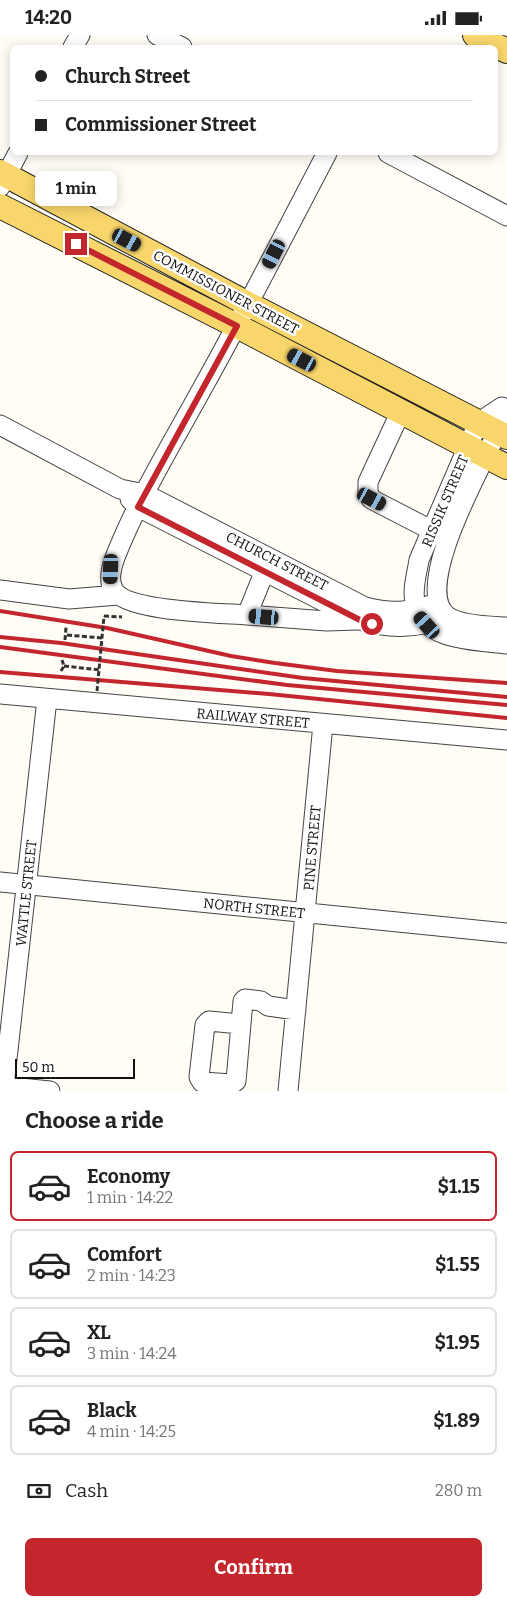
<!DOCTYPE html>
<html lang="en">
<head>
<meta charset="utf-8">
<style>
  body { margin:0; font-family:Bitter,serif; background:#f2f2f2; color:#222; height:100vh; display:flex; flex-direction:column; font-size:19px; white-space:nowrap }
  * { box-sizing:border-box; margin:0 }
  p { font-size:16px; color:#767676 }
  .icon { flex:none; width:28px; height:28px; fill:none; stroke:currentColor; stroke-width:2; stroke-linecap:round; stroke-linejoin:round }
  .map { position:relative; height:1056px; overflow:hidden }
  .side { display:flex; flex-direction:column; background:#fff; flex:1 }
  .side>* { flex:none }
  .guide { position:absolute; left:10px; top:10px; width:488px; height:110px; border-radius:8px; box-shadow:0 2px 12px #0003; display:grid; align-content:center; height:110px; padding:0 25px; background:#fff }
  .scale { position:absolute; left:15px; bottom:12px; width:120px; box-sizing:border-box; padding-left:5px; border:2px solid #111; border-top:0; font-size:14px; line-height:18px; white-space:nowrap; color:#111; -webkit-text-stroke:4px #fff; paint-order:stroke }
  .end { position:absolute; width:22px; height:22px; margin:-11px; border:6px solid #c4262e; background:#fff; box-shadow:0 0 0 2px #fff }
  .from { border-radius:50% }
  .bubble { position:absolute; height:35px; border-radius:8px; background:#fff; box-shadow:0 2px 12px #0003; font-size:16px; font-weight:700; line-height:35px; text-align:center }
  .car { position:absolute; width:15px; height:30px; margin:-15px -8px; border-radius:6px; box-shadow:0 0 4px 1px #0007; background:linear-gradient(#222 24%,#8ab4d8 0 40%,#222 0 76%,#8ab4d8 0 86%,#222 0) }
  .guide b { display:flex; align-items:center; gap:18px; height:48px; font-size:19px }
  .guide b+b { border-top:1px solid #e0e0e0 }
  .guide i { width:12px; height:12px; background:#222 }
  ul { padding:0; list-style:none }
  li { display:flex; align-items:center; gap:15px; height:70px; margin:0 10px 8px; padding:0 15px; border:2px solid #e0e0e0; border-radius:8px }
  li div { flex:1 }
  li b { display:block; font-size:19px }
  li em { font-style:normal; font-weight:700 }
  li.selected { border-color:#c4262e }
  li>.icon { width:45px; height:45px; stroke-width:1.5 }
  h2 { padding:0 25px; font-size:22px; line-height:60px }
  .pay { display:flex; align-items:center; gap:12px; height:55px; padding:0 25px; font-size:19px }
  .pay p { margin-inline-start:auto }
  .primary-button { display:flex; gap:10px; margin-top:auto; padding:10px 25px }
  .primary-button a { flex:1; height:58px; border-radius:8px; background:#c4262e; color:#fff; font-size:20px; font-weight:700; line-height:58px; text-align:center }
  .status { display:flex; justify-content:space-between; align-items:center; height:35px; padding:0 25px; background:#fff; direction:ltr }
  .status svg { height:14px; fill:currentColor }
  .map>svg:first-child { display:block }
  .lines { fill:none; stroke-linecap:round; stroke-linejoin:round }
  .minor-casing { stroke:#444; stroke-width:21 }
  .major-casing { stroke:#222; stroke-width:26 }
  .path { stroke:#333; stroke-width:3; stroke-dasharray:5 2.5; stroke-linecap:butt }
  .minor { stroke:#fff; stroke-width:19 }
  .major { stroke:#f9d66b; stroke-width:24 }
  .rail { stroke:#c4262e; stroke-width:4 }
  .path-bridge { stroke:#333; stroke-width:3; stroke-dasharray:5 2.5; stroke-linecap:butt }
  .route { stroke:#c4262e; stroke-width:6 }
  .labels { text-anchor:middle; stroke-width:5; stroke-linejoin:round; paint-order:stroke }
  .street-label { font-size:14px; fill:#111; stroke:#fff }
</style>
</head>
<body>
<div class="status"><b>14:20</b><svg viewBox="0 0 49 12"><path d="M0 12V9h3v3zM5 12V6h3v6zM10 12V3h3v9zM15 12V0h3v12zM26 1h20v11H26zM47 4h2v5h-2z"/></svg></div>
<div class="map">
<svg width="507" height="1056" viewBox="0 0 507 1056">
  <rect width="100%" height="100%" fill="#fffdf5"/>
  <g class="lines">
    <g class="minor-casing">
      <path id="minor" d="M157,0L182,12
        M73,12L80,0
        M388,118L507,181
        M0,152L18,118
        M502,372L478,388L419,525C417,538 412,554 415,567C422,607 476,605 507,609
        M401,376L368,447V457L371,464L431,495
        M499,384L497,397C482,431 411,553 447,581C460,591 491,591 507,592
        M0,390L120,454L145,459L365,572C396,580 408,576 438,568
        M130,464L138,472L360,585C391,595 418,593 448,582
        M270,523L247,580C222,578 124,577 113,554C108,544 112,530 116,520C139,462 173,407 203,352C246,275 286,196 327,118
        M0,555L69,564L118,560
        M247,580L327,586L358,585
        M0,659L507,705
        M0,847L507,898
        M240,989L209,986L205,990L199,1042L202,1047L232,1049L236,1046L243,966L245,964L261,966L268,971L296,975
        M0,1051L50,1056
        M4,1051L47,664
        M288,1056L323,689"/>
    </g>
    <g class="major-casing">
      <path id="major" d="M475,0L507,16
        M0,137L248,269L507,402
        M0,171L237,291L507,432"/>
    </g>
    <path class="path" d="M104,581L122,582
      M67,600L102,603
      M65,605L66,592
      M64,631L100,635
      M61,636L64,631L62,625"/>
    <use href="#minor" class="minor"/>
    <use href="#major" class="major"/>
    <path class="rail" d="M0,576L107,593L231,621L275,628L337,636L507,648
      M0,602L61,608L303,643L507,662
      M0,612L287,650L507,670
      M0,637L269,659L507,683"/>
    <path class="path-bridge" d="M97,656L104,581"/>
  </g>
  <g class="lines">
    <path class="route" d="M76,209L237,291L138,472L360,585L372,589"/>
  </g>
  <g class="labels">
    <g class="street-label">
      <text transform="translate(226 257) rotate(28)" y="5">COMMISSIONER STREET</text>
      <text transform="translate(445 466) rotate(-67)" y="5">RISSIK STREET</text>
      <text transform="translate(277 526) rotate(27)" y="5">CHURCH STREET</text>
      <text transform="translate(253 683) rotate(5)" y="5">RAILWAY STREET</text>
      <text transform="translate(312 813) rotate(-85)" y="5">PINE STREET</text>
      <text transform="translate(26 858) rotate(-84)" y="5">WATTLE STREET</text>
      <text transform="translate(254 873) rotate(6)" y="5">NORTH STREET</text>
    </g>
  </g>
</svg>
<div class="scale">50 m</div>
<i class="end from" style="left:372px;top:589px"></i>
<i class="end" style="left:76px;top:209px"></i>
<div class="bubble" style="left:35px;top:136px;width:82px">1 min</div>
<i class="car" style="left:127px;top:205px;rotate:118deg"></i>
<i class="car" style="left:274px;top:219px;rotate:207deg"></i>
<i class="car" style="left:302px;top:325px;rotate:298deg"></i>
<i class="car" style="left:372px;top:464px;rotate:118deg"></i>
<i class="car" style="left:111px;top:534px;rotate:182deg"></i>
<i class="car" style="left:264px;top:582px;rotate:275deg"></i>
<i class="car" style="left:427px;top:590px;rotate:318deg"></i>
<div class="guide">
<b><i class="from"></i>Church Street</b>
<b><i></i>Commissioner Street</b>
</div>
</div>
<section class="side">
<h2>Choose a ride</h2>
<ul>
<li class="selected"><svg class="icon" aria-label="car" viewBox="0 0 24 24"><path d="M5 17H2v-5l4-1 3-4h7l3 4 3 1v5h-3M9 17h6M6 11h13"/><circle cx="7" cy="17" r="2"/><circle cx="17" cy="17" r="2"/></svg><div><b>Economy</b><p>1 min · 14:22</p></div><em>$1.15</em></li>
<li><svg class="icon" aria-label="car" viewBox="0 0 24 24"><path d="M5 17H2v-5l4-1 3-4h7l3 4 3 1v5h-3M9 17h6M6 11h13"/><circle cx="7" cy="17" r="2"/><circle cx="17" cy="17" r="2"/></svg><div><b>Comfort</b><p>2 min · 14:23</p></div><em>$1.55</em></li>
<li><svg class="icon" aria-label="car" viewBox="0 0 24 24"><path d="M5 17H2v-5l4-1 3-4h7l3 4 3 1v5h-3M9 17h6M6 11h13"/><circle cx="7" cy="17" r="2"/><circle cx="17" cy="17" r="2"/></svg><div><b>XL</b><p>3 min · 14:24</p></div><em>$1.95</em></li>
<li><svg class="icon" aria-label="car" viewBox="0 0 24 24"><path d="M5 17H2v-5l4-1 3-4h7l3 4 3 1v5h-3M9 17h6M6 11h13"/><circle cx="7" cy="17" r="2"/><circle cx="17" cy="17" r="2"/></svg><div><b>Black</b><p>4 min · 14:25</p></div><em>$1.89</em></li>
</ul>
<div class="pay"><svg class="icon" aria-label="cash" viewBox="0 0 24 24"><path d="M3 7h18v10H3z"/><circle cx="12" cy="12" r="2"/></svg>Cash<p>280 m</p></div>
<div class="primary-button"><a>Confirm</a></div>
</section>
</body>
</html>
